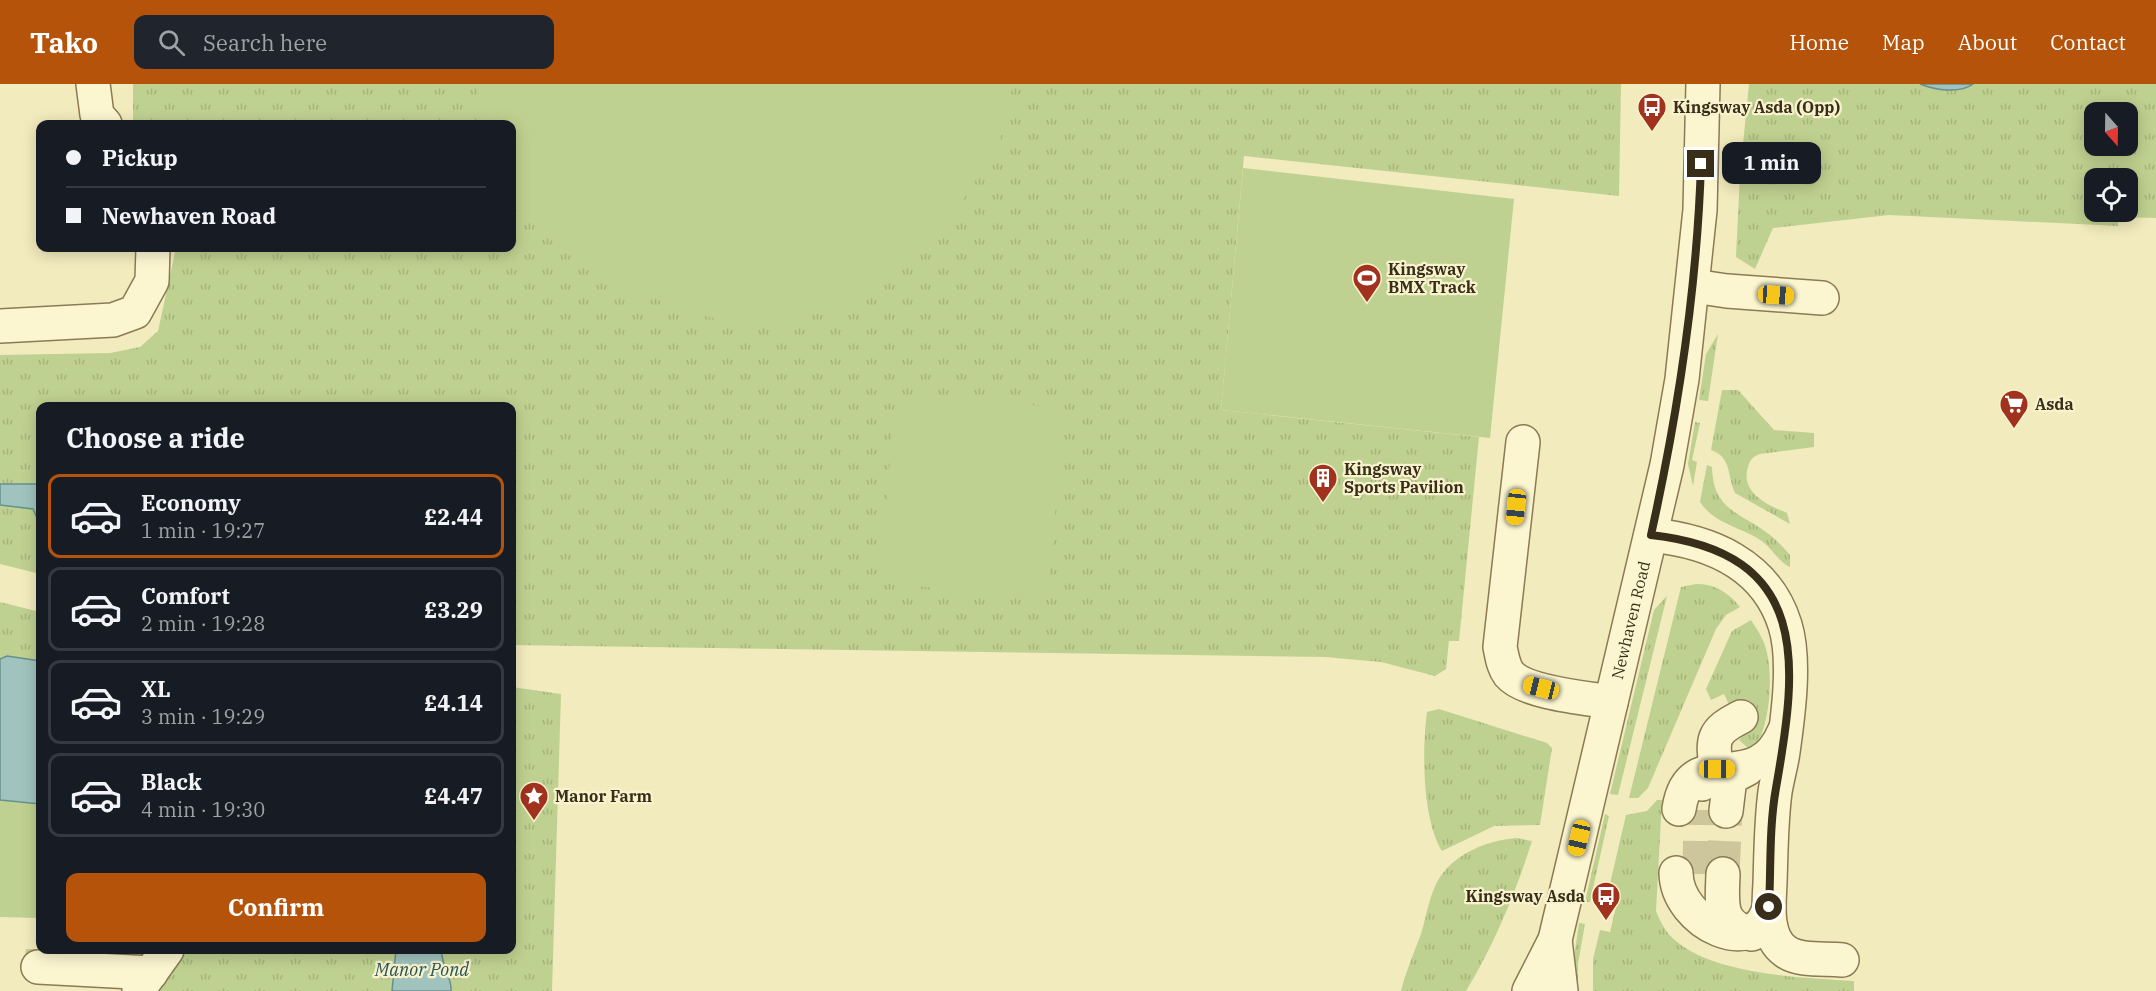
<!DOCTYPE html>
<html lang="en">
<head>
<meta charset="utf-8">
<style>
  body { margin:0; font-family:"IBM Plex Serif",serif; background:#20242c; color:#f1f3f6; height:100vh; display:flex; flex-direction:column; font-size:22px; white-space:nowrap }
  * { box-sizing:border-box; margin:0 }
  p { font-size:20px; color:#9ea1a6 }
  .icon { flex:none; width:33px; height:33px; fill:none; stroke:currentColor; stroke-width:2; stroke-linecap:round; stroke-linejoin:round }
  .map { position:relative; flex:1; overflow:hidden }
  .details { position:absolute; left:36px; top:318px; width:480px; height:552px; display:flex; flex-direction:column; background:#171b24; border-radius:12px; box-shadow:0 3px 15px #0003 }
  .details>* { flex:none }
  .hud { position:absolute; left:36px; top:36px; width:480px; height:132px; border-radius:12px; box-shadow:0 3px 15px #0003; display:grid; align-content:center; height:132px; padding:0 30px; background:#171b24 }
  .needle { width:39px; rotate:160deg }
  .fabs { position:absolute; left:2084px; top:18px; display:grid; gap:12px }
  .fabs a { display:grid; place-items:center; width:54px; height:54px; border-radius:12px; background:#171b24; box-shadow:0 3px 15px #0003; font-size:30px }
  .end { position:absolute; width:27px; height:27px; margin:-14px; border:8px solid #392e1a; background:#fff; box-shadow:0 0 0 3px #fff }
  .from { border-radius:50% }
  .bubble { position:absolute; height:42px; border-radius:12px; background:#171b24; box-shadow:0 3px 15px #0003; font-size:20px; font-weight:700; line-height:42px; text-align:center }
  .car { position:absolute; width:18px; height:36px; margin:-18px -9px; border-radius:8px; box-shadow:0 0 4px 2px #0007; background:linear-gradient(#f5c518 24%,#345 0 40%,#f5c518 0 76%,#345 0 86%,#f5c518 0) }
  .hud b { display:flex; align-items:center; gap:21px; height:57px; font-size:22px }
  .hud b+b { border-top:2px solid #363941 }
  .hud i { width:15px; height:15px; background:#f1f3f6 }
  ul { padding:0; list-style:none }
  li { display:flex; align-items:center; gap:18px; height:84px; margin:0 12px 9px; padding:0 18px; border:3px solid #363941; border-radius:12px }
  li div { flex:1 }
  li b { display:block; font-size:22px }
  li em { font-style:normal; font-weight:700 }
  li.on { border-color:#b45309 }
  li>.icon { width:54px; height:54px; stroke-width:1.5 }
  h2 { padding:0 30px; font-size:27px; line-height:72px }
  .primary-button { display:flex; gap:12px; margin-top:auto; padding:12px 30px }
  .primary-button a { flex:1; height:69px; border-radius:12px; background:#b45309; color:#fff; font-size:24px; font-weight:700; line-height:69px; text-align:center }
  header { display:flex; align-items:center; gap:36px; box-sizing:border-box; height:84px; padding:0 30px; background:#b45309; color:#fff }
  header strong { font-size:28px }
  nav { display:flex; gap:33px; margin-inline-start:auto; font-size:21px }
  .search { width:420px; height:54px; background:#20242c; display:flex; align-items:center; gap:15px; box-sizing:border-box; padding:0 21px; border-radius:12px; color:#9ea1a6; font-size:22px }
  .map>svg:first-child { display:block }
  .grass { fill:url(#grass-tufts); fill-rule:evenodd }
  .garden { fill:#bfd190 }
  .water { fill:#a1c3be; stroke:#67918d; stroke-width:1.5 }
  .lines { fill:none; stroke-linecap:round; stroke-linejoin:round }
  .minor-tunnel { stroke:#cdc59c; stroke-width:33; stroke-dasharray:33 16; stroke-linecap:butt }
  .minor-casing { stroke:#8b7a54; stroke-width:36 }
  .minor { stroke:#fcf6d0; stroke-width:33 }
  .route { stroke:#392e1a; stroke-width:8 }
  .labels { text-anchor:middle; stroke-width:4.5; stroke-linejoin:round; paint-order:stroke }
  .poi-label { font-size:16px; font-weight:bold; fill:#392e1a; stroke:#f9f3cd; text-anchor:start }
  .street-label { font-size:16px; fill:#392e1a; stroke:#f9f3cd }
  .water-label { font-size:18px; font-style:italic; fill:#28565a; stroke:#f9f3cd }
</style>
</head>
<body>
<header>
<strong>Tako</strong>
<div class="search"><svg class="icon" aria-label="search" viewBox="0 0 24 24"><circle cx="10" cy="10" r="6"/><path d="M15 15l6 6"/></svg>Search here</div>
<nav><a>Home</a><a>Map</a><a>About</a><a>Contact</a></nav>
</header>
<div class="map">
<svg width="2156" height="907" viewBox="0 0 2156 907">
  <defs>
    <pattern id="grass-tufts" width="24" height="20" patternUnits="userSpaceOnUse" patternTransform="scale(1.5)"><rect width="24" height="20" fill="#bfd190"/><path d="M3 7l-1-3M5 7V3M7 7l1-3M15 17l-1-3M17 17v-4M19 17l1-3" fill="none" stroke="#a5b47c"/></pattern>
  </defs>
  <rect width="100%" height="100%" fill="#f2ebbd"/>
  <path class="grass" d="M133,0H1621L1619,112L1244,72L1221,326L1479,353L1459,557H1449L1446,585L1435,592L1381,578L1325,573L512,561V322H40V400H0V271L110,269L140,263L158,247L176,164H512V40H133Z
    M1749,0H1920C1935,6 1960,10 1973,0H2156V134L2119,133L2118,142L1889,131L1773,144L1755,185L1736,173L1740,90ZM2094,28H2127V62H2094ZM2094,94H2127V128H2094Z
    M1718,250L1708,317L1699,316L1706,270Z
    M1722,306H1738L1774,346L1814,349V363L1760,370C1753,373 1750,375 1748,383C1740,409 1768,421 1787,429L1790,440L1735,409C1727,392 1732,373 1711,366Z
    M1695,338L1700,339L1692,376L1697,378L1693,402L1688,380Z
    M1707,381L1712,383C1713,425 1737,427 1766,448C1775,454 1783,463 1790,471V483C1782,481 1772,465 1763,458C1743,443 1715,441 1700,418Z
    M0,421L33,425L40,441V490L0,480Z
    M1696,500C1715,500 1728,508 1740,523L1726,531L1716,545L1648,704L1638,714H1629L1681,503Z
    M1667,512L1618,711L1610,710L1654,526Z
    M0,518L40,528V577L7,572L0,575Z
    M1751,536C1758,547 1765,557 1767,569C1773,594 1770,643 1754,664H1748L1739,656L1751,643L1732,627L1724,610L1711,616L1706,605L1732,547Z
    M512,603L561,610L552,907H451C452,891 440,881 442,866H512Z
    M1439,625L1547,659L1552,664L1540,741L1494,742L1442,767C1422,735 1422,665 1427,628Z
    M1657,716H1662L1656,827C1661,839 1666,849 1676,857C1716,891 1804,894 1854,897V907H1593V875L1600,846L1610,848L1616,823L1605,821L1626,731L1647,727Z
    M1605,730L1609,732L1590,818H1585Z
    M1517,754L1532,757C1515,810 1495,859 1466,907H1401C1406,887 1414,869 1421,850C1427,831 1429,810 1440,793C1457,768 1489,756 1517,754Z
    M1579,839L1585,840L1578,880V907H1573V880Z
    M180,866H396L392,907H149Z"/>
  <path class="garden" d="M477,0H1013L1000,57L968,109L925,164L877,205L828,227L784,238L737,240L684,227L621,200L569,171L539,145L512,110V40H482Z
    M1243,84L1514,115L1490,354L1221,326Z
    M896,310L1064,324L1048,513L879,499Z
    M0,716L40,720V866H153L135,877L25,875L26,865H37L38,834L0,833Z"/>
  <path class="water" d="M1920,0H1973C1960,10 1935,6 1920,0Z
    M0,400H40V441L33,425L0,421Z
    M7,572L40,577V720L0,716V575Z
    M396,866H442C440,881 452,891 451,907H392Z"/>
  <g class="lines">
    <path class="minor-tunnel" d="M1699,790L1700,726
      M1723,790L1726,727"/>
    <g class="minor-casing">
      <g id="minor">
        <path d="M93,0L97,31L105,40"/>
        <path d="M1693,202L1727,207L1822,214"/>
        <path d="M0,242L113,236L135,228L152,197L153,164"/>
        <path d="M1523,358L1500,563C1502,572 1503,582 1509,590C1525,609 1586,614 1611,618"/>
        <path d="M1651,451C1710,457 1766,480 1785,541C1796,576 1788,632 1783,668C1781,682 1777,695 1775,708C1771,738 1771,769 1770,799C1769,820 1765,853 1785,867C1799,878 1825,874 1842,876"/>
        <path d="M1702,700L1708,690L1717,685C1711,655 1713,647 1741,633"/>
        <path d="M1679,725C1690,654 1755,717 1784,648"/>
        <path d="M1726,727L1730,694L1747,685"/>
        <path d="M1676,789C1677,840 1757,877 1769,823"/>
        <path d="M1723,790C1722,821 1718,841 1752,850"/>
        <path d="M1555,856L1561,907"/>
        <path d="M38,883L151,889"/>
        <path d="M139,905L167,866"/>
        <path id="s1" d="M1529,907L1555,856L1667,381L1682,295L1700,126L1703,0"/>
      </g>
    </g>
    <use href="#minor" class="minor"/>
  </g>
  <g class="lines">
    <path class="route" d="M1701,80C1697,206 1678,329 1651,451C1812,469 1798,579 1776,704C1769,743 1771,784 1769,823"/>
  </g>
  <defs>
    <g id="bus-pin" transform="scale(1.5)"><path d="M0 17L-7.5 6A9.5 9.5 0 1 1 7.5 6Z" fill="#a0321e" stroke="#f9f3cd"/><path d="M-5-6H5V4H4V6H2V4H-2V6H-4V4H-5ZM-3.5-4V0h7V-4ZM-3.5 1.2v1.5H-2V1.2ZM2 1.2v1.5H3.5V1.2Z" fill="#fff"/></g>
    <g id="stadium-pin" transform="scale(1.5)"><path d="M0 17L-7.5 6A9.5 9.5 0 1 1 7.5 6Z" fill="#a0321e" stroke="#f9f3cd"/><path d="M0-5a6.5 5 0 1 0 0 10a6.5 5 0 1 0 0-10ZM-3.5-1.8h7v3.6h-7Z" fill="#fff"/></g>
    <g id="supermarket-pin" transform="scale(1.5)"><path d="M0 17L-7.5 6A9.5 9.5 0 1 1 7.5 6Z" fill="#a0321e" stroke="#f9f3cd"/><path d="M-6-5.5h2.5l.6 2H6L4.5 2H-2.5L-4.4-4H-6ZM-1.5 3.2a1.3 1.3 0 1 0 .1 0ZM3 3.2a1.3 1.3 0 1 0 .1 0Z" fill="#fff"/></g>
    <g id="building-pin" transform="scale(1.5)"><path d="M0 17L-7.5 6A9.5 9.5 0 1 1 7.5 6Z" fill="#a0321e" stroke="#f9f3cd"/><path d="M-4-6H4V6H1V3H-1V6H-4ZM-2.5-4.3h1.7v1.8h-1.7ZM.8-4.3h1.7v1.8H.8ZM-2.5-1h1.7V.8h-1.7ZM.8-1h1.7V.8H.8Z" fill="#fff"/></g>
    <g id="sight-pin" transform="scale(1.5)"><path d="M0 17L-7.5 6A9.5 9.5 0 1 1 7.5 6Z" fill="#a0321e" stroke="#f9f3cd"/><path d="M0-6L1.8-2.2L6-1.7L2.9 1.2L3.7 5.4L0 3.3L-3.7 5.4L-2.9 1.2L-6-1.7L-1.8-2.2Z" fill="#fff"/></g>
  </defs>
  <g fill-rule="evenodd">
    <use href="#bus-pin" x="1652" y="23"/>
    <use href="#stadium-pin" x="1367" y="194"/>
    <use href="#supermarket-pin" x="2014" y="320"/>
    <use href="#building-pin" x="1323" y="394"/>
    <use href="#sight-pin" x="534" y="712"/>
    <use href="#bus-pin" x="1606" y="812"/>
  </g>
  <g class="labels">
    <g class="poi-label">
      <text x="1673" y="29">Kingsway Asda (Opp)</text>
      <text x="1388" y="191">Kingsway<tspan x="1388" dy="18">BMX Track</tspan></text>
      <text x="2035" y="326">Asda</text>
      <text x="1344" y="391">Kingsway<tspan x="1344" dy="18">Sports Pavilion</tspan></text>
      <text x="555" y="718">Manor Farm</text>
      <text x="1585" y="818" text-anchor="end">Kingsway Asda</text>
    </g>
    <g class="street-label">
      <text dy="6" stroke="none"><textPath href="#s1" startOffset="386">Newhaven Road</textPath></text>
    </g>
    <g class="water-label">
      <text x="422" y="892">Manor Pond</text>
    </g>
  </g>
</svg>
<div class="fabs">
<a><svg class="needle" viewBox="-14 -14 28 28"><path d="M0-13l5 13h-10z" fill="#e53935"/><path d="M0 13l5-13h-10z" fill="#9ea1a6"/></svg></a>
<a><svg class="icon" aria-label="locate" viewBox="0 0 24 24"><circle cx="12" cy="12" r="6"/><path d="M12 2v4M12 18v4M2 12h4M18 12h4"/></svg></a>
</div>
<i class="end from" style="left:1769px;top:823px"></i>
<i class="end" style="left:1701px;top:80px"></i>
<div class="bubble" style="left:1722px;top:58px;width:99px">1 min</div>
<i class="car" style="left:1776px;top:211px;rotate:94deg"></i>
<i class="car" style="left:1516px;top:423px;rotate:186deg"></i>
<i class="car" style="left:1541px;top:604px;rotate:284deg"></i>
<i class="car" style="left:1717px;top:685px;rotate:90deg"></i>
<i class="car" style="left:1579px;top:754px;rotate:193deg"></i>
<div class="hud">
<b><i class="from"></i>Pickup</b>
<b><i></i>Newhaven Road</b>
</div>
<section class="details">
<h2>Choose a ride</h2>
<ul>
<li class="on"><svg class="icon" aria-label="car" viewBox="0 0 24 24"><path d="M5 17H2v-5l4-1 3-4h7l3 4 3 1v5h-3M9 17h6M6 11h13"/><circle cx="7" cy="17" r="2"/><circle cx="17" cy="17" r="2"/></svg><div><b>Economy</b><p>1 min · 19:27</p></div><em>£2.44</em></li>
<li><svg class="icon" aria-label="car" viewBox="0 0 24 24"><path d="M5 17H2v-5l4-1 3-4h7l3 4 3 1v5h-3M9 17h6M6 11h13"/><circle cx="7" cy="17" r="2"/><circle cx="17" cy="17" r="2"/></svg><div><b>Comfort</b><p>2 min · 19:28</p></div><em>£3.29</em></li>
<li><svg class="icon" aria-label="car" viewBox="0 0 24 24"><path d="M5 17H2v-5l4-1 3-4h7l3 4 3 1v5h-3M9 17h6M6 11h13"/><circle cx="7" cy="17" r="2"/><circle cx="17" cy="17" r="2"/></svg><div><b>XL</b><p>3 min · 19:29</p></div><em>£4.14</em></li>
<li><svg class="icon" aria-label="car" viewBox="0 0 24 24"><path d="M5 17H2v-5l4-1 3-4h7l3 4 3 1v5h-3M9 17h6M6 11h13"/><circle cx="7" cy="17" r="2"/><circle cx="17" cy="17" r="2"/></svg><div><b>Black</b><p>4 min · 19:30</p></div><em>£4.47</em></li>
</ul>
<div class="primary-button"><a>Confirm</a></div>
</section>
</div>
</body>
</html>
